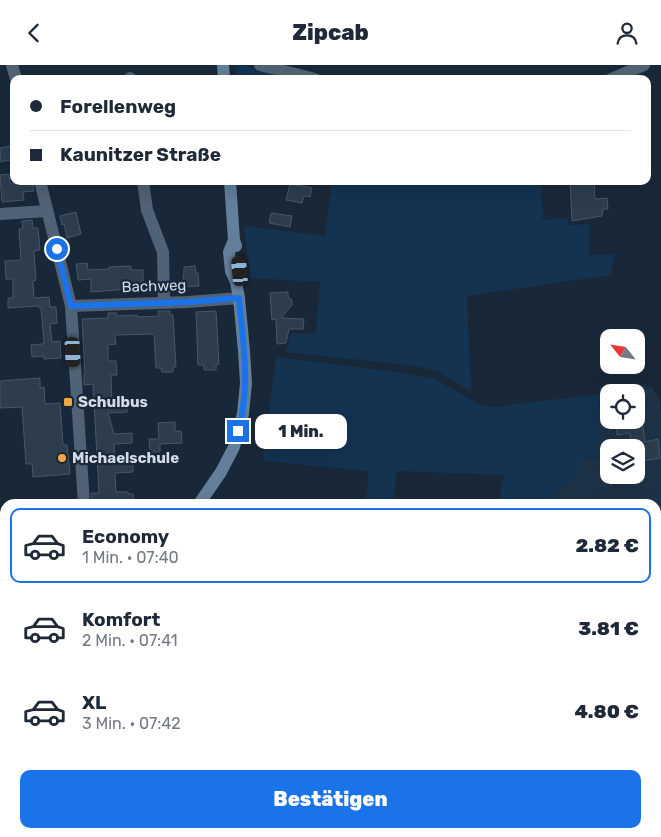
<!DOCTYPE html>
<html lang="de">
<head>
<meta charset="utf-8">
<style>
  body { margin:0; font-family:Rubik,sans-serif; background:#f6f6f7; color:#1f2937; height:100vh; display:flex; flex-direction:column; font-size:19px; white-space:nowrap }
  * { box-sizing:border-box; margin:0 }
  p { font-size:16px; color:#747a83 }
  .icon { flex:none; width:28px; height:28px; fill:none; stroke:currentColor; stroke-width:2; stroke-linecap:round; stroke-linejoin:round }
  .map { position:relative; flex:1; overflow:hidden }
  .drawer { position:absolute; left:0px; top:434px; width:661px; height:339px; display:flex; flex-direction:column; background:#fff; border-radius:15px 15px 0 0; box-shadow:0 5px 20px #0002 }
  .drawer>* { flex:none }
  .guide { position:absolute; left:10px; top:10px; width:641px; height:110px; border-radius:10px; box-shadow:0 5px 20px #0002; display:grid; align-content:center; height:110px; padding:0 20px; background:#fff }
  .needle { width:32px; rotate:300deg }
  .buttons { position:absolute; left:600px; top:264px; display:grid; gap:10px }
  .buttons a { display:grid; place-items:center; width:45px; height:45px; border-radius:10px; background:#fff; box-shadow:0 5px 20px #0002; font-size:25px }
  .end { position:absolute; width:22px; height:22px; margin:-11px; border:6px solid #1a73e8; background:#fff; box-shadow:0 0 0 2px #fff }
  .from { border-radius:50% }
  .bubble { position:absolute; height:35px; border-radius:10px; background:#fff; box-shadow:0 5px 20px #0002; font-size:16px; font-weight:800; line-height:35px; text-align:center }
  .car { position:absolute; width:15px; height:30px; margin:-15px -8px; border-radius:6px; box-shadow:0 0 4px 1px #0007; background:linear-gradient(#222 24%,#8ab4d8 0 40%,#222 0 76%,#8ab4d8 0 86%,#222 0) }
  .guide b { display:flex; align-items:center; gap:18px; height:48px; font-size:19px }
  .guide b+b { border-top:1px solid #e0e1e3 }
  .guide i { width:12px; height:12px; background:#1f2937 }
  ul { padding:9px 0 0; list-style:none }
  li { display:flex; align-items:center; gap:15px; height:75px; margin:0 10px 8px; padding:0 10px; border:2px solid transparent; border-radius:10px }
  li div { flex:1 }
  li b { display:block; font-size:19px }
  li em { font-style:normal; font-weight:800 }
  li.selected { border-color:#1a73e8 }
  li>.icon { width:45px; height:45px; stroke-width:1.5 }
  .cta { display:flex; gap:10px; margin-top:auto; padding:10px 20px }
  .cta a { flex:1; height:58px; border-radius:10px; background:#1a73e8; color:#fff; font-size:20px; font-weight:800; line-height:58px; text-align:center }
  header { display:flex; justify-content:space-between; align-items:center; height:65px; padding:0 20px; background:#fff; font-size:22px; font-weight:800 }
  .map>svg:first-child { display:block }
  .built { fill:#1f3348; fill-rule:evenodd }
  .green { fill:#133351 }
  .building { fill:#2d3d4e; stroke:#455769 }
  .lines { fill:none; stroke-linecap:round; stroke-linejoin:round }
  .street { stroke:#506275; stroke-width:12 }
  .secondary { stroke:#647f9b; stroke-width:12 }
  .route { stroke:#1a73e8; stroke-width:6 }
  .poi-dot { fill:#f2a541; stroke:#192838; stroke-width:2 }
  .labels { text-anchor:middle; stroke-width:4.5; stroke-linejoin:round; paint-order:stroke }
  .street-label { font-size:15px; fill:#d2dde7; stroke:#192838 }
  .poi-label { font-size:15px; font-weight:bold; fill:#d2dde7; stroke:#192838; text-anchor:start }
</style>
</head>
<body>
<header><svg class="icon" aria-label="back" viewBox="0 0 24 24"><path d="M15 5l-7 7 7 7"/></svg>Zipcab<svg class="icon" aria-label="person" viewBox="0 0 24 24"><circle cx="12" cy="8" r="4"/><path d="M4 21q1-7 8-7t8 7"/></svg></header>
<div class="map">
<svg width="661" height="772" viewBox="0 0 661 772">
  <rect width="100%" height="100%" fill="#192838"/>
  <path class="built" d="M636,318L653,323L659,334L661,350V742H656V439H541L577,411L579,393L597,394L600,329L599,322ZM609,328H636V355H609ZM609,382H636V410H609Z"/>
  <path class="green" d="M236,0H242L297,14H236Z
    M332,116H541L543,155L567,153L569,160L590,159L589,190L615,189L610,210L467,231L471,326L439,307L416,301L286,287L291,268L316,269L320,217L250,213L244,161L325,171Z
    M276,292L396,307L435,314L480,340L494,342L600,329L597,394L579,393L577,411L541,439H498L504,410L397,406L393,439H365L369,406L263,396Z
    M0,548L5,570V631L0,630Z
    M0,704L4,713H5V768H103L104,772H0Z"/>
  <path class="building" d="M14,80V94L1,97L0,83Z
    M9,109L10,119L32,117L34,126L23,127L24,135L2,137L0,110Z
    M570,116H594L595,134L607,133L608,144H603L602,151L572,156Z
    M290,119L312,123L310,132L304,131L302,138L286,135Z
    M76,147L81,169L67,173L64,159L62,160L60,151Z
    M271,148L292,151L290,162L269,158Z
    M32,155L33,163H38L40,185L34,186L36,215L33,216L34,233L49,232L50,242H56L57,258L50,259L52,277L60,276L61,293L44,294V291L32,292L31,280L43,279L44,277L41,243H39V241L8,243V233H13V214H6L5,196L21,195L19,164H23L22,156Z
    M87,198L88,205L109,204V202L131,201V205H143V223L91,227V214L78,215L76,199Z
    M195,201L196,208H198L199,221L184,222L183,209H184V202Z
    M288,227V232L292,235V240L281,253L304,254L303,264H289L286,278L277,279L276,254L272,255L270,228Z
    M158,246H170V250H173L176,302H173V307H162L161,303H156L154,269L115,270L116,279L108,280V296H116L117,310H111L112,340L127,339V347L108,348L114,369L132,368V378L114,379L115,398L133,397V407L115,408L116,427H128V429H133L134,437H129V439H92L91,428H99L93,319L84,320V309H85L82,254L108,253V248H117V251L137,250V252L159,251Z
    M216,246L219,299L216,300V305H204V300H198L196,247Z
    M40,313V323L44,322L45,339L60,338L63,380H67L70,409L33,412L32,399H26L22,342L0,343V316Z
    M619,355H642L645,377L658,374L660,393L636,397V382H632L630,368L617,370L616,360L620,359Z
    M175,357V366H181L182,378L160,379V387H150L149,374H159L158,358Z"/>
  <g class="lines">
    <path class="street" d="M12,0L16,14
      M260,0L315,14
      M130,13V14
      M611,14L644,0
      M40,116L71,241L84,439
      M143,116L147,145L163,187L164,237
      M0,149L47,146
      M71,241L188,237L239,233
      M0,640L5,641
      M656,754H661
      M398,772L465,768"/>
    <path class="secondary" d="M223,0L224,14
      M230,116L234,175L236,181
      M199,439L221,407L234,382L243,349L246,318L244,286L239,233L236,217L231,206L229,187L234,175
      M109,768L110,772"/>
  </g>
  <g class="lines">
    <path class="route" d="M57,184L71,241L188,237L239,233C243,277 251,322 238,366"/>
  </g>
  <g class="poi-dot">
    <rect x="63" y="332" width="10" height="10" rx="2.5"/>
    <circle cx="62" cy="393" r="5"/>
  </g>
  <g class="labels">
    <g class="street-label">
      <text transform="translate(154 221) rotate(-2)" y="5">Bachweg</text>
    </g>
    <g class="poi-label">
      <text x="78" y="342">Schulbus</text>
      <text x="72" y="398">Michaelschule</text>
    </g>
  </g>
</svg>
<div class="buttons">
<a><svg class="needle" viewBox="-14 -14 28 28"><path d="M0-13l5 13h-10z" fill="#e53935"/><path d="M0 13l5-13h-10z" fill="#747a83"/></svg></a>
<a><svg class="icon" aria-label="locate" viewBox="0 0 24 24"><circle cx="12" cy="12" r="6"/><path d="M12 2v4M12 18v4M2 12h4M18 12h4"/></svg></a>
<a><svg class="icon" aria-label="layers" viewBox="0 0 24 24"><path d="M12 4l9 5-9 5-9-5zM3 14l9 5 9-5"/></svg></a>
</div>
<i class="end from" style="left:57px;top:184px"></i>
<i class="end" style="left:238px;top:366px"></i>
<div class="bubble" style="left:255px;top:349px;width:92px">1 Min.</div>
<i class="car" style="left:240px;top:206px;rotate:355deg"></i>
<i class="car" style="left:73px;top:287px;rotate:177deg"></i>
<div class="guide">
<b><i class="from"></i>Forellenweg</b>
<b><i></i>Kaunitzer Straße</b>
</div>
<section class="drawer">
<ul>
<li class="selected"><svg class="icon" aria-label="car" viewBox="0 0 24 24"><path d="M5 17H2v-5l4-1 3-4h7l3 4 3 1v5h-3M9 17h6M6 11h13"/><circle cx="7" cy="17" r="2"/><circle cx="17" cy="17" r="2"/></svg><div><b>Economy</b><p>1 Min. · 07:40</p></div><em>2.82 €</em></li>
<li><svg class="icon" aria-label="car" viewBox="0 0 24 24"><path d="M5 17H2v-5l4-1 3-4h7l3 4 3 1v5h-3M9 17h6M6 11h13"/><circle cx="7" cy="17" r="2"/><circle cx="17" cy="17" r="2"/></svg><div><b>Komfort</b><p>2 Min. · 07:41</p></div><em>3.81 €</em></li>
<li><svg class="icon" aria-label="car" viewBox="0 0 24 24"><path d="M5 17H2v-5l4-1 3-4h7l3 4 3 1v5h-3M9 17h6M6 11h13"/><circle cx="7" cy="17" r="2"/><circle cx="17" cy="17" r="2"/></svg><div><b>XL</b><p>3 Min. · 07:42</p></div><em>4.80 €</em></li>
</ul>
<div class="cta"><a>Bestätigen</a></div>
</section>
</div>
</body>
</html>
